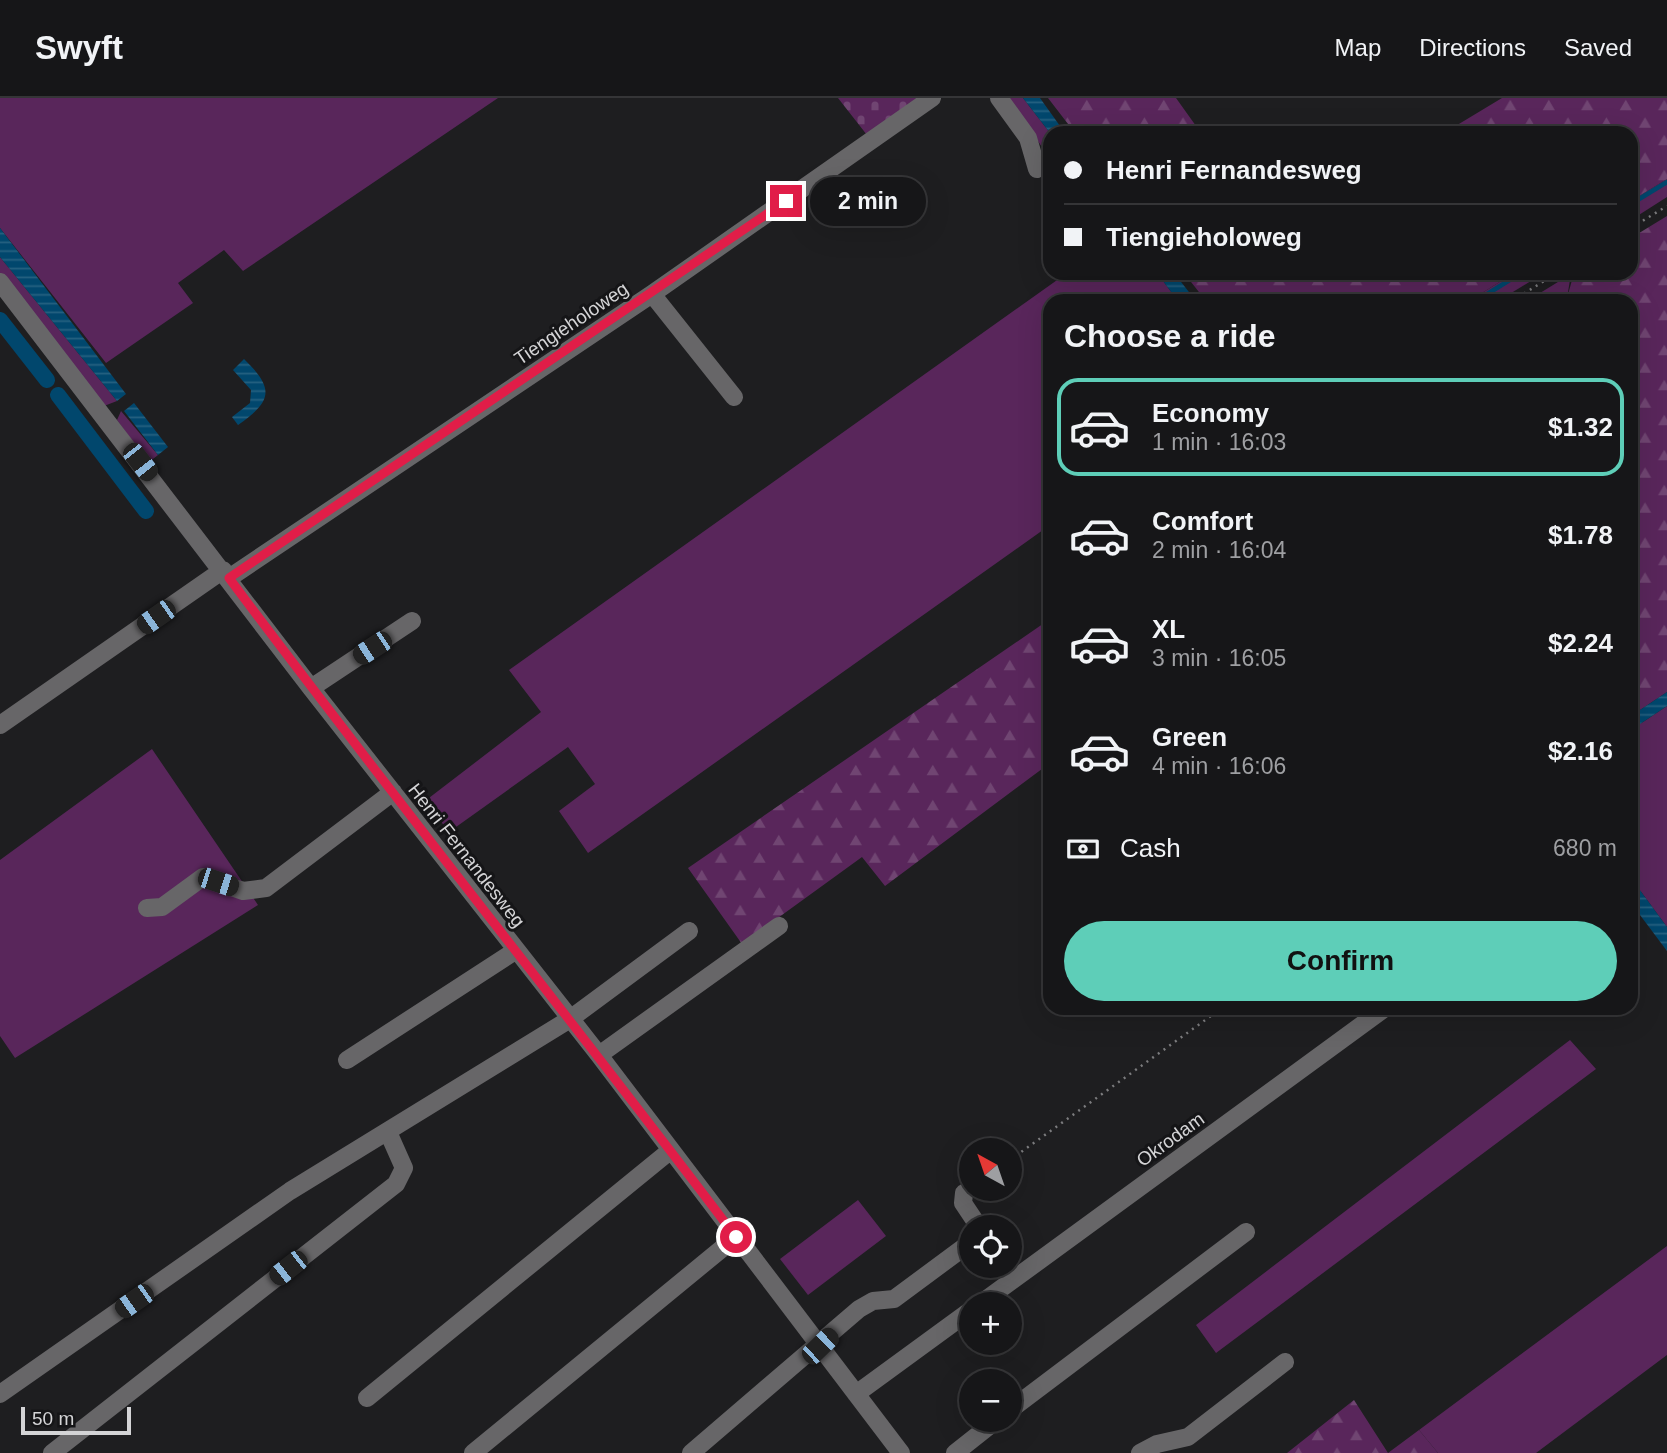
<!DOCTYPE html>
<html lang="en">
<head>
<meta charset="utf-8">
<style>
  body { margin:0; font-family:Arial,sans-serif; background:#1f1f21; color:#f1f3f6; height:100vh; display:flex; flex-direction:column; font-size:26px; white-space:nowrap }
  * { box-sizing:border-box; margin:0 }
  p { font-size:23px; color:#9e9fa2 }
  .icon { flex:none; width:38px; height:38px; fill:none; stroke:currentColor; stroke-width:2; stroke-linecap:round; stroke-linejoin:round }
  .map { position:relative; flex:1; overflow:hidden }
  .sheet { position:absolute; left:1043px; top:196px; width:595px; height:721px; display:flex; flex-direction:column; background:#161618; border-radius:21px; box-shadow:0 7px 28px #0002,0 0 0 2px #353537 }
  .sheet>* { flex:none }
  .banner { position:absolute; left:1043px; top:28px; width:595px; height:154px; border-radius:21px; box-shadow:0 7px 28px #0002,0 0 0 2px #353537; display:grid; align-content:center; height:154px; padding:0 21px; background:#161618 }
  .needle { width:46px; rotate:320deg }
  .fabs { position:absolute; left:959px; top:1040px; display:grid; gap:14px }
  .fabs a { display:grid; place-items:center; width:63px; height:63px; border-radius:50%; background:#161618; box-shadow:0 7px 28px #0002,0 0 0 2px #353537; font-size:35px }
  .scale { position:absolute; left:21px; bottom:18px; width:110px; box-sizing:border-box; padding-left:7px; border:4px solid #d4d4d6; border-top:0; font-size:19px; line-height:24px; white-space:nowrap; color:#d4d4d6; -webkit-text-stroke:5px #151517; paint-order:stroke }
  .end { position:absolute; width:32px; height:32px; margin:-16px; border:9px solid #e11d48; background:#fff; box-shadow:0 0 0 4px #fff }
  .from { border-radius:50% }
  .bubble { position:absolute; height:49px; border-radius:24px; background:#161618; box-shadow:0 7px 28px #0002,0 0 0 2px #353537; font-size:23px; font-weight:700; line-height:49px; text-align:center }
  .car { position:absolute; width:21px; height:42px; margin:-21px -10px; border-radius:9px; box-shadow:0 0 5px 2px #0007; background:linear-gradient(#222 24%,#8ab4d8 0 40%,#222 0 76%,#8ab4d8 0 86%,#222 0) }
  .banner b { display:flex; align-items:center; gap:24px; height:66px; font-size:26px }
  .banner b+b { border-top:2px solid #353537 }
  .banner i { width:18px; height:18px; background:#f1f3f6 }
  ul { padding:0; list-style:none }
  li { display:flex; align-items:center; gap:21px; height:98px; margin:0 14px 10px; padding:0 7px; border:4px solid transparent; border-radius:21px }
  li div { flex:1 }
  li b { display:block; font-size:26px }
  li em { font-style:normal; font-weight:700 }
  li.current { border-color:#5eceb8 }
  li>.icon { width:63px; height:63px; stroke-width:1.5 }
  h2 { padding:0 21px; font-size:32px; line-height:84px }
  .pay { display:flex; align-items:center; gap:18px; height:77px; padding:0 21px; font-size:26px }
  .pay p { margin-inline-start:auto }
  .primary-button { display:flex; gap:14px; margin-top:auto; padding:14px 21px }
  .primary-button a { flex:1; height:80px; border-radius:42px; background:#5eceb8; color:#111; font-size:28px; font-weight:700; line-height:80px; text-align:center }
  header { display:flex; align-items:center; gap:42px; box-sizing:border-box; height:98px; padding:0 35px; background:#161618; border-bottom:2px solid #353537 }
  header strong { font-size:33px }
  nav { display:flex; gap:38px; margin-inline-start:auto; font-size:24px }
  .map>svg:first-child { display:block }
  .grass { fill:#59265b }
  .forest { fill:url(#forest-firs) }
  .cemetery { fill:url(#cemetery-stones) }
  .water { fill:url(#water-rules) }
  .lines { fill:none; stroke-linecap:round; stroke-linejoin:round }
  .stream { stroke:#01476d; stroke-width:4.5 }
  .canal { stroke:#01476d; stroke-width:16 }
  .path { stroke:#7c7c7e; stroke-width:2.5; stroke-dasharray:2 5; stroke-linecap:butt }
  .minor { stroke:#676668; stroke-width:18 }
  .route { stroke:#e11d48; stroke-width:9 }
  .labels { text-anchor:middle; stroke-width:6; stroke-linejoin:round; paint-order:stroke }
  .street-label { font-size:19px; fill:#d4d4d6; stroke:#151517 }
</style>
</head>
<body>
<header>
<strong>Swyft</strong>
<nav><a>Map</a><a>Directions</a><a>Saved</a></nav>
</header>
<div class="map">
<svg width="1667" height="1355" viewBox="0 0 1667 1355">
  <defs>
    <pattern id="forest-firs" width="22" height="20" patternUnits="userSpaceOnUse" patternTransform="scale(1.75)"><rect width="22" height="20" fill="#59265b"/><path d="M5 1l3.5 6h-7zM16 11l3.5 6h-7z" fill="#704572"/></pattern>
    <pattern id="cemetery-stones" width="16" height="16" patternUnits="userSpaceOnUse" patternTransform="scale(1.75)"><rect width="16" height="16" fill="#59265b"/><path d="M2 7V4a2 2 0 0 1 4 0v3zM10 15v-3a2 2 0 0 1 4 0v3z" fill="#704572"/></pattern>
    <pattern id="water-rules" width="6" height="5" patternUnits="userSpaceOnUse" patternTransform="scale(1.75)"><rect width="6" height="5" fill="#01476d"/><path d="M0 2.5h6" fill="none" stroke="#256181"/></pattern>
  </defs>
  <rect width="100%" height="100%" fill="#1e1e20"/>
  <path class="grass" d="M0,0H498L243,173L224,152L178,185L193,205L106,265L0,130Z
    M1009,0H1023L1050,35V61Z
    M1667,81V99L1631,122V103Z
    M0,159L117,303L104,308L0,175Z
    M1067,175H1157L1178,203H1050V427L588,755L559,713L595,686L568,649L449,734L425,703L541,614L509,572Z
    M1514,175H1544L1498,203H1469Z
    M1571,176L1567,200L1563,203H1527Z
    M121,313L158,357L148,365L117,322Z
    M1667,608V829L1631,780V632Z
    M152,651L258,807L15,960L0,938V762Z
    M1570,942L1596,971L1216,1255L1196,1227Z
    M858,1102L886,1138L808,1197L780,1161Z
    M1667,1148V1257L1536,1355H1438L1419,1332Z"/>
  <path class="forest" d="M1048,0H1176L1201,35H1075Z
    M1502,0H1667V81L1631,103V35H1444Z
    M1667,118V594L1631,618V203H1563L1567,200L1574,175H1631V140Z
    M1184,175H1514L1469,203H1206Z
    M1050,521V665L885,788L862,759L742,846L688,770Z
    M1354,1302L1388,1355L1419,1332L1438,1355H1287Z"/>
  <path class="cemetery" d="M838,0H924L867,37Z"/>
  <path class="water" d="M1023,0H1040L1065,35H1050Z
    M0,130L126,296L117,303L0,159Z
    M1157,175H1174L1196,203H1178Z
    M244,261C275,291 272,303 238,327L232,319L250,305L251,292L233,272Z
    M134,305L168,349L158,357L124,313Z
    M1667,594V608L1631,632V618Z
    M1631,780L1667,829V853L1631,805Z"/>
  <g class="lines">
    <path class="stream" d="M1631,106L1667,84
      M1476,203L1521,175
      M1552,203L1560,198"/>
    <path class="canal" d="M0,222L47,282
      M58,297L146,413"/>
    <path class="path" d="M1631,130L1667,108
      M1512,203L1557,175
      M1010,1062L1222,910"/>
    <path class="minor" d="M999,0L1028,40L1037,71
      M0,184L311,590L599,957L901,1355
      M652,196L734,299
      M229,480L652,196L932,0
      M311,590L412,523
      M0,627L223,472
      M147,810L162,809L203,779L243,793L266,790L393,694
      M599,957L779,828
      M347,962L515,853
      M964,1095L963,1105L979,1129
      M980,1206L1385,910
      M0,1296L290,1093L570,921L689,833
      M856,1296L971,1212
      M367,1300L671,1052
      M1010,1312L1246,1134
      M52,1355L396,1086L404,1070L388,1034
      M473,1355L736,1139
      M691,1355L859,1211L873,1203L894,1201L971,1144
      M955,1355L998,1321
      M1140,1355L1157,1346L1188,1339L1285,1264"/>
  </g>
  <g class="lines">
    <path class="route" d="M736,1139C569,918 395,702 229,480L786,103"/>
  </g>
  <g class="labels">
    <g class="street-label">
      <text transform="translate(571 225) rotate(-34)" y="7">Tiengieholoweg</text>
      <text transform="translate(467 757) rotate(52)" y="7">Henri Fernandesweg</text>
      <text transform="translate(1170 1041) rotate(-36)" y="7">Okrodam</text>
    </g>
  </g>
</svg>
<div class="fabs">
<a><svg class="needle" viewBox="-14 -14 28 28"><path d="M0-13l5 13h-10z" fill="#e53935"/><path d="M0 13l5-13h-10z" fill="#9e9fa2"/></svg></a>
<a><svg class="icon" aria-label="locate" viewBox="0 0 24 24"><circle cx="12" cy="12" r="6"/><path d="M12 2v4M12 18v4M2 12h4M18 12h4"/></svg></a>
<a>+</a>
<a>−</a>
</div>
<div class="scale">50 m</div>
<i class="end from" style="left:736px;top:1139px"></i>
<i class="end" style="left:786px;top:103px"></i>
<div class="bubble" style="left:810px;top:79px;width:116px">2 min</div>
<i class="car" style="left:140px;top:364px;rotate:142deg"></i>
<i class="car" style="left:156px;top:519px;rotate:235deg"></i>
<i class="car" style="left:372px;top:550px;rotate:237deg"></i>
<i class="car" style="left:218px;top:784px;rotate:108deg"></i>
<i class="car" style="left:288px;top:1170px;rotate:232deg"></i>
<i class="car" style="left:134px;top:1203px;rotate:235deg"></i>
<i class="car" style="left:820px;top:1248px;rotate:46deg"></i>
<div class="banner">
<b><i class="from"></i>Henri Fernandesweg</b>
<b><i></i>Tiengieholoweg</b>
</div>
<section class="sheet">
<h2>Choose a ride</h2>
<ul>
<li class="current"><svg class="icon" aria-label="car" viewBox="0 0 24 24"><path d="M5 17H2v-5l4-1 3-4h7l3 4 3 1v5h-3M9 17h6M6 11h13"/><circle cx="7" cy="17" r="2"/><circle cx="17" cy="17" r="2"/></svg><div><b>Economy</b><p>1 min · 16:03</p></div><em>$1.32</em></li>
<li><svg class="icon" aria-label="car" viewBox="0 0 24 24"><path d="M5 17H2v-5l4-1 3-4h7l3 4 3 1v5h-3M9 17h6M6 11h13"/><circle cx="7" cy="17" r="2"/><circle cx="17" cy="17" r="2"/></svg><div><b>Comfort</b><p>2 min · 16:04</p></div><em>$1.78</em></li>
<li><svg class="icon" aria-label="car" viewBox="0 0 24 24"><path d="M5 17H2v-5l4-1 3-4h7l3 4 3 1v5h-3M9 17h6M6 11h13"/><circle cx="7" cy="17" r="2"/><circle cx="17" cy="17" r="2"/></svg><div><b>XL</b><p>3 min · 16:05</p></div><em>$2.24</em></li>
<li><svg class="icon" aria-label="car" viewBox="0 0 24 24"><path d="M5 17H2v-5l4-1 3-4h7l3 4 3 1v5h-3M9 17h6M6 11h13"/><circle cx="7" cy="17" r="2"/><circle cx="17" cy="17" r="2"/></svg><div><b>Green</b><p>4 min · 16:06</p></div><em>$2.16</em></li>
</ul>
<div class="pay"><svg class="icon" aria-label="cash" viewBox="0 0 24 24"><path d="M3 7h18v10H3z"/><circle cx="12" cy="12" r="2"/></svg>Cash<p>680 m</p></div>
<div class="primary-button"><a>Confirm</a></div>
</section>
</div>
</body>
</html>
